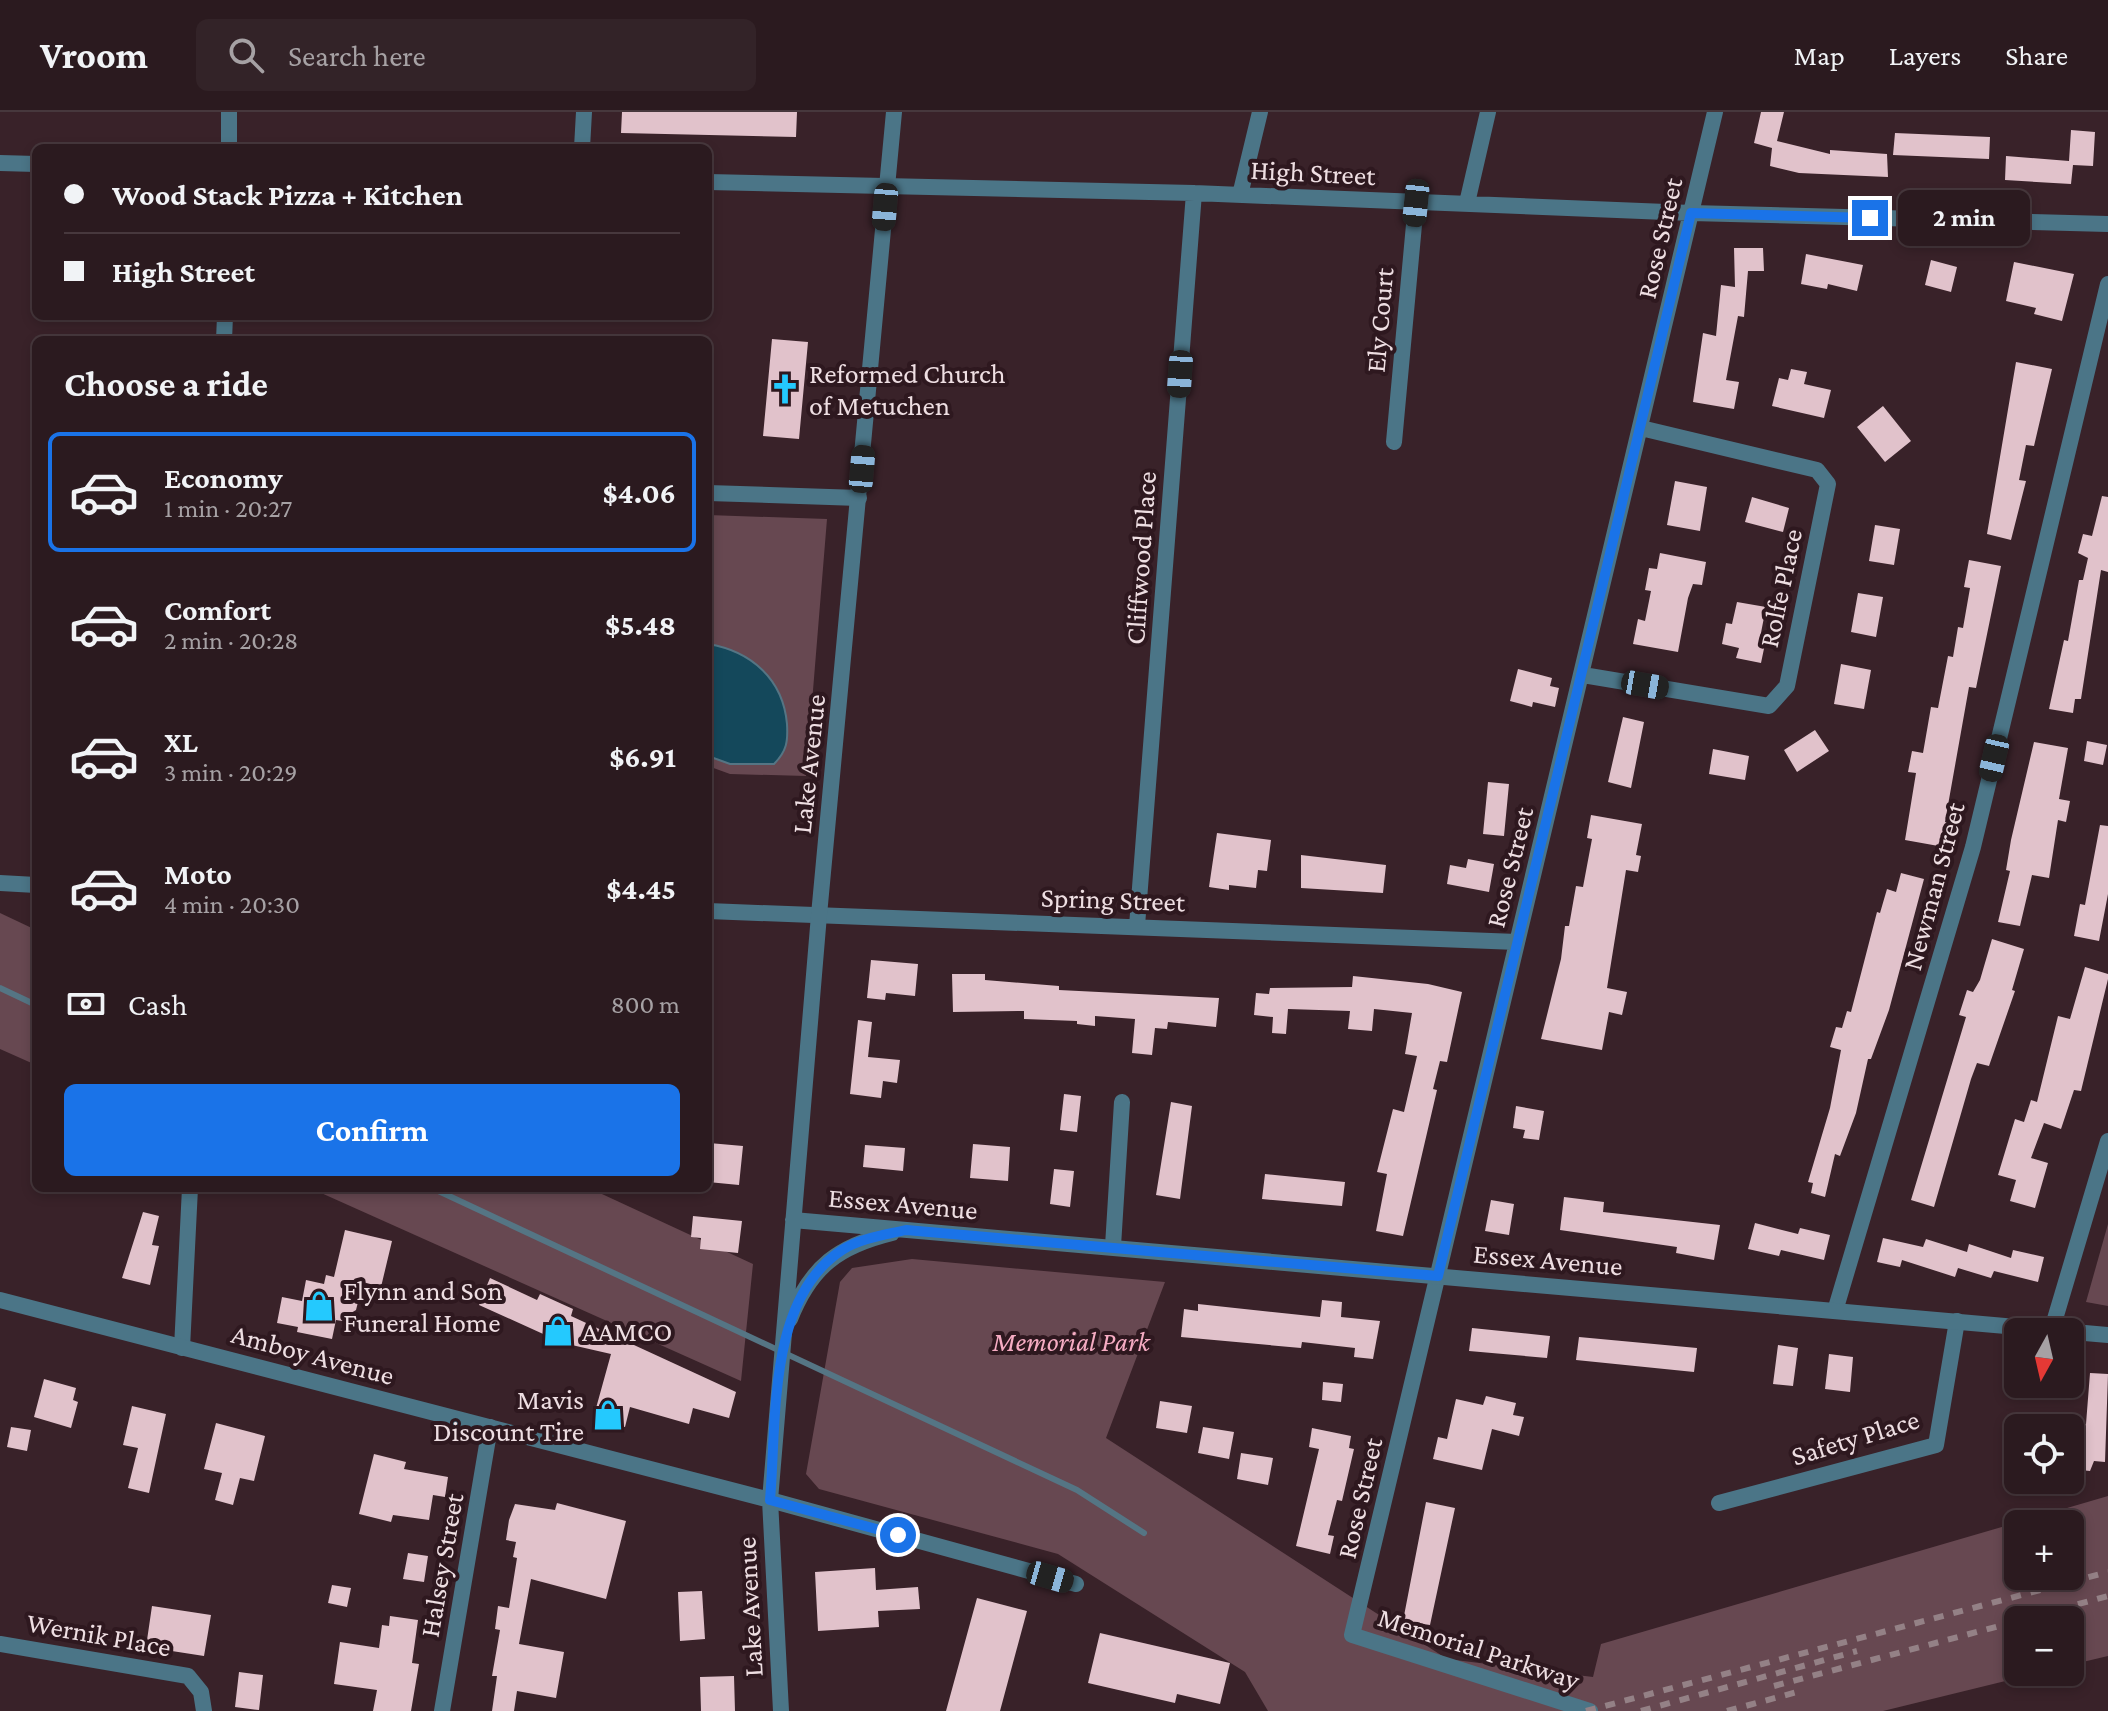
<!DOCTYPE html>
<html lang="en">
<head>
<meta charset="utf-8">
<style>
  body { margin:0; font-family:"Crimson Pro",serif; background:#332328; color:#f1f3f6; height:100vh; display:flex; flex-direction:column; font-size:30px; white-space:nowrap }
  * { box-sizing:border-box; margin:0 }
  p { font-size:26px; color:#a6a1a4 }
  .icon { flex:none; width:44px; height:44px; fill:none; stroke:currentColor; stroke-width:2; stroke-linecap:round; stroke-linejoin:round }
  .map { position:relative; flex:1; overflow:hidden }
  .drawer { position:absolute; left:32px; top:224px; width:680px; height:856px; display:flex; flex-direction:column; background:#2b1a1f; border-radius:12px; box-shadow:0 4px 12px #0003,0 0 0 2px #47383d }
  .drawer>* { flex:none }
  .top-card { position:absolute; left:32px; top:32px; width:680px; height:176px; border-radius:12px; box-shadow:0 4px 12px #0003,0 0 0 2px #47383d; display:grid; align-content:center; height:176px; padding:0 32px; background:#2b1a1f }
  .needle { width:52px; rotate:188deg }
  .buttons { position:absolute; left:2004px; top:1206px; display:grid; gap:16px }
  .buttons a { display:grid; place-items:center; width:80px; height:80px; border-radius:12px; background:#2b1a1f; box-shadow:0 4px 12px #0003,0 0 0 2px #47383d; font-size:40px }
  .end { position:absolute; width:36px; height:36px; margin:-18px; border:10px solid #1a73e8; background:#fff; box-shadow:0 0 0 4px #fff }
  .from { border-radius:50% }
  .bubble { position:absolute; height:56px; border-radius:12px; background:#2b1a1f; box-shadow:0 4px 12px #0003,0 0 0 2px #47383d; font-size:26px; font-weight:700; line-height:56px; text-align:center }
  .car { position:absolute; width:24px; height:48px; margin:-24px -12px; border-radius:10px; box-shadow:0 0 6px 2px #0007; background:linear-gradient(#222 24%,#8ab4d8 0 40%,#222 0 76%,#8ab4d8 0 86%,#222 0) }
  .top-card b { display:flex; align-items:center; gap:28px; height:76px; font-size:30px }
  .top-card b+b { border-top:2px solid #47383d }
  .top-card i { width:20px; height:20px; background:#f1f3f6 }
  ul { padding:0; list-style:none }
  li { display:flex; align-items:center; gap:24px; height:120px; margin:0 16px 12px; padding:0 16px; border:4px solid transparent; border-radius:12px }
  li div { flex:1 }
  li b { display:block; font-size:30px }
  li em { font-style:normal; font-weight:700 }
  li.active { border-color:#1a73e8 }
  li>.icon { width:72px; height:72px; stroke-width:1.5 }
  h2 { padding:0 32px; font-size:36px; line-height:96px }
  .pay { display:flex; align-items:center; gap:20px; height:88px; padding:0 32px; font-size:30px }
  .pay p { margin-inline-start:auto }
  .action { display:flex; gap:16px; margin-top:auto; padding:16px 32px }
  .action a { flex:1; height:92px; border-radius:12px; background:#1a73e8; color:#fff; font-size:32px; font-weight:700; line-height:92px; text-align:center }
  header { display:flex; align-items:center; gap:48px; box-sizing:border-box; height:112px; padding:0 40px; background:#2b1a1f; border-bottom:2px solid #47383d }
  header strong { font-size:38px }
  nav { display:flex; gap:44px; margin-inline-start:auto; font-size:28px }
  .search { width:560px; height:72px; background:#332328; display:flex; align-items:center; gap:20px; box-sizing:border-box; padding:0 28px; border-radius:12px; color:#a6a1a4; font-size:30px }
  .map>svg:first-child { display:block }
  .green { fill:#674851; fill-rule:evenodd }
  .water { fill:#14485b; stroke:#557584; stroke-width:2 }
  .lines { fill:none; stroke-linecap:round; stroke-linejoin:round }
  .stream { stroke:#557584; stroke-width:6 }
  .building { fill:#e1c2cb }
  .minor { stroke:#4b7587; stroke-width:16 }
  .tertiary { stroke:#4b7587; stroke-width:16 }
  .rail { stroke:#948186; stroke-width:6; stroke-dasharray:10 10; stroke-linecap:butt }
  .route { stroke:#1a73e8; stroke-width:10 }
  .labels { text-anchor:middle; stroke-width:8; stroke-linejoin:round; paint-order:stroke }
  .street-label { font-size:28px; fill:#eedee2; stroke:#2e181f }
  .poi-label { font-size:28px; fill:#eedee2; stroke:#2e181f; text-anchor:start }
  .park-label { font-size:28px; font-style:italic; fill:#f6acc3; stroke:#2e181f }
</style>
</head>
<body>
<header>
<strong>Vroom</strong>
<div class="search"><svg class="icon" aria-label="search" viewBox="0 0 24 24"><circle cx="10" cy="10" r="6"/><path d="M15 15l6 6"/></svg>Search here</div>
<nav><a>Map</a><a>Layers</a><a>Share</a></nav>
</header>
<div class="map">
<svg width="2108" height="1599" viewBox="0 0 2108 1599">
  <rect width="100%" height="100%" fill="#392229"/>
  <path class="green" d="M708,403L827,407L806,664L730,662L708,654Z
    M0,801L36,818V953L0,937Z
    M310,1076H589L753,1152L741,1269Z
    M2108,1112V1194L2086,1190Z
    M912,1147L1165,1170L1106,1326L1447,1547L1593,1565L1601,1532L2108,1384V1544L2070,1553V1508H2018V1560H2042L1883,1599H1268L1245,1560L1058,1442L819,1377L806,1362L840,1170L852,1156ZM2018,1412H2070V1464H2018Z"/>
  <path class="water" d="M708,532C751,539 783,567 787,612C788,629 787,639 774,652H730L708,644Z"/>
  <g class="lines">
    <path class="stream" d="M0,876L36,893
      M432,1076L1077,1378L1144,1421"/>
  </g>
  <path class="building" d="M622,0H797L796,25L621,21Z
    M1761,0H1784L1777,29L1830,42V38L1887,42L1888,65L1799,61L1770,54L1772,36L1754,31Z
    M2071,18L2095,20L2093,54L2073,53L2071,72L2005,68L2006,44L2069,49Z
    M1895,21L1990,25L1989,47L1893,43Z
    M1734,136H1763L1764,159H1748L1744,205L1738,204L1726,268L1739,270L1734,297L1693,290L1703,221L1716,224L1721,173L1735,175Z
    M1806,142L1863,153L1857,179L1828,172L1827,177L1801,172Z
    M1931,148L1957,155L1951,180L1925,173Z
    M2014,150L2074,162L2062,209L2034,202L2036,196L2006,189Z
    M772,227L808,230L799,327L763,324Z
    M2016,250L2052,257L2034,334L2026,333L2019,368L2026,369L2011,428L1987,422Z
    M1791,257L1807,260L1804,272L1831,278L1824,306L1772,294L1779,266L1788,268Z
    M1883,294L1911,329L1885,350L1857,315Z
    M1675,369L1707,375L1700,419L1667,413Z
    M2102,384L2108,385V460L2101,458L2081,587H2075L2073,601L2049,597L2064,528L2068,529L2079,468H2083L2088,446L2078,441L2083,422L2092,424Z
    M1752,385L1789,396L1783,420L1745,410Z
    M1875,413L1900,417L1894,453L1869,449Z
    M1660,441L1706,450L1702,473L1693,472L1688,486L1678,540L1633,532L1638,507L1645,509L1651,479L1645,478L1649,456L1657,457Z
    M1969,448L2001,454L1976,576L1969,575L1945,710L1948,711L1944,735L1905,728L1916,661L1908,660L1912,639L1923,641L1931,595L1938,596L1948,544L1953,545L1958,515L1963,516L1970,476L1964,475Z
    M1858,481L1883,485L1876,525L1851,520Z
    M1737,490L1766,495L1760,526L1766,527L1761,551L1736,546L1739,536L1722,532L1726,511L1732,512Z
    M1841,552L1871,558L1864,597L1834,592Z
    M1518,557L1552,566L1550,574L1559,576L1555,595L1533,590L1532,595L1510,589Z
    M1623,605L1644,610L1631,676L1608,670Z
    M1815,618L1829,639L1797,660L1784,638Z
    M2087,629L2107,633L2103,653L2084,649Z
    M2034,630L2068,636L2059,687L2070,689L2066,710L2058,708L2049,766L2032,763L2020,814L1998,810L2010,759L2006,758L2011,728Z
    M1713,637L1749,644L1745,668L1709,662Z
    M1488,670L1509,672L1504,724L1483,722Z
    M1591,703L1642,712L1636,743L1641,744L1638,760L1626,758L1607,876L1627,880L1622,903L1609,900L1602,938L1541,927L1561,847L1565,814H1569L1576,774L1583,775L1592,727L1587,726Z
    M2100,713L2108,714V782L2099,829L2074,824L2080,792L2085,793Z
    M1217,721L1271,728L1267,759L1258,758L1256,776L1229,773V778L1209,775Z
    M1301,743L1386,753L1383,781L1301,776Z
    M1468,747L1494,752L1489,780L1447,772L1450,753L1466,756Z
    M1901,761L1924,767L1889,898L1871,947H1868L1856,1001L1840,1044L1835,1042L1825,1085L1811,1081L1813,1071L1808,1070L1830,996L1841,938L1830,935L1836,915L1842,916L1847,899L1851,900L1877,800L1880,801L1887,777L1896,780Z
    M1992,827L2024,837L2012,878L2015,879L1989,954L1977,951L1971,967L1934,1095L1911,1088L1966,905L1959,903L1967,878L1973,880L1980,868Z
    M871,848L918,852L915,884L886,881L885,888L867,886Z
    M2085,855L2108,862V867L2081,979L2074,978L2061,1017L2044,1011L2031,1046L2048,1051L2035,1096L2010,1089L2016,1068L1998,1063L2015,1007L2024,1010L2031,988L2037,990L2058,904L2070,907Z
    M952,862H985V868L1059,874V878L1219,886L1216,915L1168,910L1167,917L1155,916L1152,943L1132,941L1135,907L1095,904V914L1077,912V909L1024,907V899L953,900Z
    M1353,864L1428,872L1462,880L1447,950L1440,949L1433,977L1437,978L1403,1124L1376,1119L1387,1062L1377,1060L1393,997L1404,1000L1417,944L1405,942L1412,901L1374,897L1372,919L1348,917L1350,899L1288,897L1286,922L1272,921L1273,905L1254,903L1256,881L1269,882L1270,876L1352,875Z
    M858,908L872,910L868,945L900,948L897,971L883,969L881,986L850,982Z
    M1064,982L1081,984L1077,1020L1060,1018Z
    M1171,990L1192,994L1180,1087L1156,1083Z
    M1516,994L1544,999L1539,1028L1523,1026L1525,1018L1513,1016Z
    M709,1031L743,1034L739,1073L708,1070Z
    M973,1032L1010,1035L1008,1069L970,1066Z
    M865,1033L905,1036L903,1059L863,1055Z
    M1054,1057L1074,1059L1070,1095L1050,1092Z
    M1265,1062L1345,1070L1342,1094L1262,1087Z
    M1564,1085L1604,1090L1603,1100L1720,1113L1714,1148L1676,1141L1677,1135L1560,1118Z
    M1491,1088L1514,1092L1509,1123L1485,1119Z
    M143,1100L159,1104L152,1133L159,1134L150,1173L122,1166Z
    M693,1104L742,1109L738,1141L700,1137L701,1126L691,1125Z
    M1755,1111L1798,1122L1800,1116L1830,1123L1824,1148L1781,1138L1779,1144L1748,1137Z
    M345,1118L392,1129L381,1175L363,1170L356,1198L351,1201L349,1210L336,1208L332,1227L297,1220L298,1215L277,1211L282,1185L302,1189L306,1168L324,1172L326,1163L334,1165Z
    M1883,1126L1923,1135L1926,1127L1967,1140L1969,1132L2011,1146L2013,1138L2044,1145L2038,1170L1994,1159L1991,1166L1958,1156L1955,1165L1902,1148L1900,1155L1877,1150Z
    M490,1166L537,1188L540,1182L573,1197L571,1204L736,1280L729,1306L693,1296L689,1312L630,1295L625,1315L593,1307L611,1242L563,1231L479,1193Z
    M1322,1188L1342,1190L1341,1205L1380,1209L1373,1247L1354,1245L1355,1236L1302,1230L1301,1236L1181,1225L1184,1197L1198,1199V1192L1320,1205Z
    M1472,1216L1550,1224L1547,1246L1469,1239Z
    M1579,1225L1697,1236L1694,1260L1576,1248Z
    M1778,1233L1798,1236L1793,1274L1773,1272Z
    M1829,1242L1853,1245L1850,1280L1825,1277Z
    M2090,1261L2108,1262L2105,1350L2094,1349L2090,1359L2070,1357V1318L2072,1310L2086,1312Z
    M44,1267L76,1276L73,1288L78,1290L71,1316L34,1305Z
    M1323,1270L1343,1272L1341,1290L1322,1288Z
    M1486,1284L1516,1291L1513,1303L1524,1305L1519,1324L1492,1317L1482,1358L1433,1347L1438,1325L1447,1327L1456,1287L1483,1293Z
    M1160,1289L1192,1294L1187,1321L1156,1316Z
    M132,1294L166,1302L149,1381L128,1376L138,1336L123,1333Z
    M216,1311L265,1324L254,1369L240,1366L233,1393L215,1388L222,1361L204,1357Z
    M11,1315L31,1318L27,1339L7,1335Z
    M1203,1315L1234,1320L1229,1347L1198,1341Z
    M1312,1316L1351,1324L1349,1336L1354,1337L1342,1389L1337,1388L1328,1423L1334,1424L1330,1442L1296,1434L1319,1337L1309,1335Z
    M1241,1341L1273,1346L1268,1373L1237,1367Z
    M374,1342L406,1350L404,1357L448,1365L445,1385L433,1383L429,1408L393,1403L391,1410L359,1402Z
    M1426,1390L1455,1396L1430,1513L1403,1509Z
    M557,1391L626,1409L606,1487L531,1467L519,1532L564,1540L556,1586L517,1579L514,1599H492L497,1564H492L500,1518L495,1517L498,1494L509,1496L517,1446L513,1445L516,1430L506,1428L509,1408L515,1392L555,1398Z
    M408,1441L428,1444L424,1470L403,1467Z
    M875,1456L876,1478L918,1475L920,1497L878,1499L879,1515L818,1519L815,1460Z
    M332,1473L351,1476L347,1495L328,1491Z
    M702,1479L705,1527L680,1529L678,1480Z
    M977,1486L1027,1499L1000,1599H946Z
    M152,1494L211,1503L204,1544L146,1535Z
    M390,1504L418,1508L412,1551L419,1552L411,1599H373L377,1578L334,1572L340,1530L379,1536L382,1513L389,1514Z
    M1100,1521L1230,1551L1220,1592L1177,1582L1175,1591L1088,1571Z
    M239,1560L263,1563L259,1598L235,1595Z
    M734,1564L735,1599H701L700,1565Z"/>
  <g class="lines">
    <path class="minor" d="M229,0V36
      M582,36L584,0
      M0,51L36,52
      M708,70L1194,81L1691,101L2108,112
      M1240,83L1260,0
      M1467,91L1488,0
      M224,228L225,204
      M1394,330L1416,91
      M708,381L859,386
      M1583,563L1769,594L1787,574L1828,372L1817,358L1641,316
      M0,771L36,773
      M708,799L1517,830
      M1137,814L1194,81
      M1113,1134L1122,990
      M1835,1199L1973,735L2108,172
      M2052,1217L2108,1029
      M182,1236L190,1076
      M770,1388L1076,1472
      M1719,1391L1936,1333L1957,1209
      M0,1532L188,1564L201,1580L204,1599
      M442,1599L490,1315
      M1590,1599L1352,1523L1715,0"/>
    <path class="tertiary" d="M793,1108L2108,1223
      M0,1188L770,1388
      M790,1207C811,1154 839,1134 892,1121
      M781,1599L770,1388L819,803L894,0"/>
    <path class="rail" d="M2020,1508L2108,1484
      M1774,1574L2018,1509
      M1586,1599L2108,1460
      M1641,1599L1857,1539
      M1727,1599L1797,1580"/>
  </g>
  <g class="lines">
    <path class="route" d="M898,1423L770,1388C777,1308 767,1187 842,1138C861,1126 885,1123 906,1118L1438,1164L1691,101L1870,106"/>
  </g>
  <defs>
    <g id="church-bare" transform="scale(2.4)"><path d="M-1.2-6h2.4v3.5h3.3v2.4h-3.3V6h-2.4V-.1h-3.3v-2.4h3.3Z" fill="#24c9fe" stroke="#2e181f" stroke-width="2.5" paint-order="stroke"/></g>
    <g id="shop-bare" transform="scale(2.4)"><path d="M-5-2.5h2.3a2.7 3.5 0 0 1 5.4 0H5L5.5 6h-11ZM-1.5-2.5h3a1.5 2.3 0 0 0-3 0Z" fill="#24c9fe" stroke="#2e181f" stroke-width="2.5" paint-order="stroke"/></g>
  </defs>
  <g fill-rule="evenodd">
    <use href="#church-bare" x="785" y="277"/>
    <use href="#shop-bare" x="319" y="1194"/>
    <use href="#shop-bare" x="558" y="1219"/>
    <use href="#shop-bare" x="608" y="1303"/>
  </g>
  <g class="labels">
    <g class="street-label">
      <text transform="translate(1313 60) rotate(3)" y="10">High Street</text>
      <text transform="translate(1659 126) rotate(-77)" y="10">Rose Street</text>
      <text transform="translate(1379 208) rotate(-85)" y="10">Ely Court</text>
      <text transform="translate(1140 446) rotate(-86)" y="10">Cliffwood Place</text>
      <text transform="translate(1780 476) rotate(-78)" y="10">Rolfe Place</text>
      <text transform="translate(808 652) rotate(-84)" y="10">Lake Avenue</text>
      <text transform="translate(1509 755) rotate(-76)" y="10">Rose Street</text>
      <text transform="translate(1933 774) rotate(-75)" y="10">Newman Street</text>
      <text transform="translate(1113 787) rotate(2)" y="10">Spring Street</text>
      <text transform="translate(903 1091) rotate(5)" y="10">Essex Avenue</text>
      <text transform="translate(1548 1147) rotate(5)" y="10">Essex Avenue</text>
      <text transform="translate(313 1242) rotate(15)" y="10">Amboy Avenue</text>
      <text transform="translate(1855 1325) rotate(-17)" y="10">Safety Place</text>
      <text transform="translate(1359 1386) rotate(-77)" y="10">Rose Street</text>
      <text transform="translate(441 1453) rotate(-80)" y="10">Halsey Street</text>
      <text transform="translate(749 1495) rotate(-93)" y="10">Lake Avenue</text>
      <text transform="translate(99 1522) rotate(10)" y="10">Wernik Place</text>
      <text transform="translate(1479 1536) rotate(18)" y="10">Memorial Parkway</text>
    </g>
    <g class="poi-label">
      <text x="809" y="271">Reformed Church<tspan x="809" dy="32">of Metuchen</tspan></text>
      <text x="343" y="1188">Flynn and Son<tspan x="343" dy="32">Funeral Home</tspan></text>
      <text x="582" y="1229">AAMCO</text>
      <text x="584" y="1297" text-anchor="end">Mavis<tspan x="584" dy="32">Discount Tire</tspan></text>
    </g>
    <g class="park-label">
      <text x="1071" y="1239">Memorial Park</text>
    </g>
  </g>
</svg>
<div class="buttons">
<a><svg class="needle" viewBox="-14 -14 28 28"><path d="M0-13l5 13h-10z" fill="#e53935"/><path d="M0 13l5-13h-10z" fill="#a6a1a4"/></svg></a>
<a><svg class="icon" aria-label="locate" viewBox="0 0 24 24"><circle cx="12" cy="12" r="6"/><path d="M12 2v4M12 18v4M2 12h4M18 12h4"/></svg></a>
<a>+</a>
<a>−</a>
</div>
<i class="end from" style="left:898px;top:1423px"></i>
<i class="end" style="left:1870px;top:106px"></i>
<div class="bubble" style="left:1898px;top:78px;width:132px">2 min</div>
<i class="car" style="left:1416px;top:91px;rotate:186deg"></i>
<i class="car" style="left:885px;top:95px;rotate:185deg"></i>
<i class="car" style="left:1180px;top:262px;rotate:184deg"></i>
<i class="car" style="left:862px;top:357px;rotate:5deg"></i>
<i class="car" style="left:1645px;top:573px;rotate:100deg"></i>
<i class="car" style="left:1994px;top:646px;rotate:193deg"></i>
<i class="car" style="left:1050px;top:1465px;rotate:106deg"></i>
<div class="top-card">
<b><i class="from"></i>Wood Stack Pizza + Kitchen</b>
<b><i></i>High Street</b>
</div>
<section class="drawer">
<h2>Choose a ride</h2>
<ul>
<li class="active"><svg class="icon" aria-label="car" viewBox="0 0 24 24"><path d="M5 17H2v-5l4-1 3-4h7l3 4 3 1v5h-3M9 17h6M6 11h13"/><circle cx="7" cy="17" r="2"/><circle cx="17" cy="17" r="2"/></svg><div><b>Economy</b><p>1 min · 20:27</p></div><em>$4.06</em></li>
<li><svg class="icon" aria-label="car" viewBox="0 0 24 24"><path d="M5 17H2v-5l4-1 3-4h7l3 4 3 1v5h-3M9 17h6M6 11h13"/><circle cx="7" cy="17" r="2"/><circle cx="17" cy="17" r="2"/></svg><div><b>Comfort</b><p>2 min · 20:28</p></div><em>$5.48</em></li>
<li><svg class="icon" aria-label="car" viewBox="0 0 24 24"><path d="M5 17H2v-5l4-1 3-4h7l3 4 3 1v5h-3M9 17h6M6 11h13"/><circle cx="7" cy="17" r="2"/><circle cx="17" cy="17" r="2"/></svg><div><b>XL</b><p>3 min · 20:29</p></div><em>$6.91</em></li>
<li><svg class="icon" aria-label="car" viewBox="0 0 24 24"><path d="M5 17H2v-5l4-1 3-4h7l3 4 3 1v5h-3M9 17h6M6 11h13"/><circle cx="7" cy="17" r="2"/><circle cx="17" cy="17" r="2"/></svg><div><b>Moto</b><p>4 min · 20:30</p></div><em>$4.45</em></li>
</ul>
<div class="pay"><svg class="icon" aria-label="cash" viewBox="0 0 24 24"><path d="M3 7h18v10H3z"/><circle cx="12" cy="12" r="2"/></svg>Cash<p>800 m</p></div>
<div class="action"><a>Confirm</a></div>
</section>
</div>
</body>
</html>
